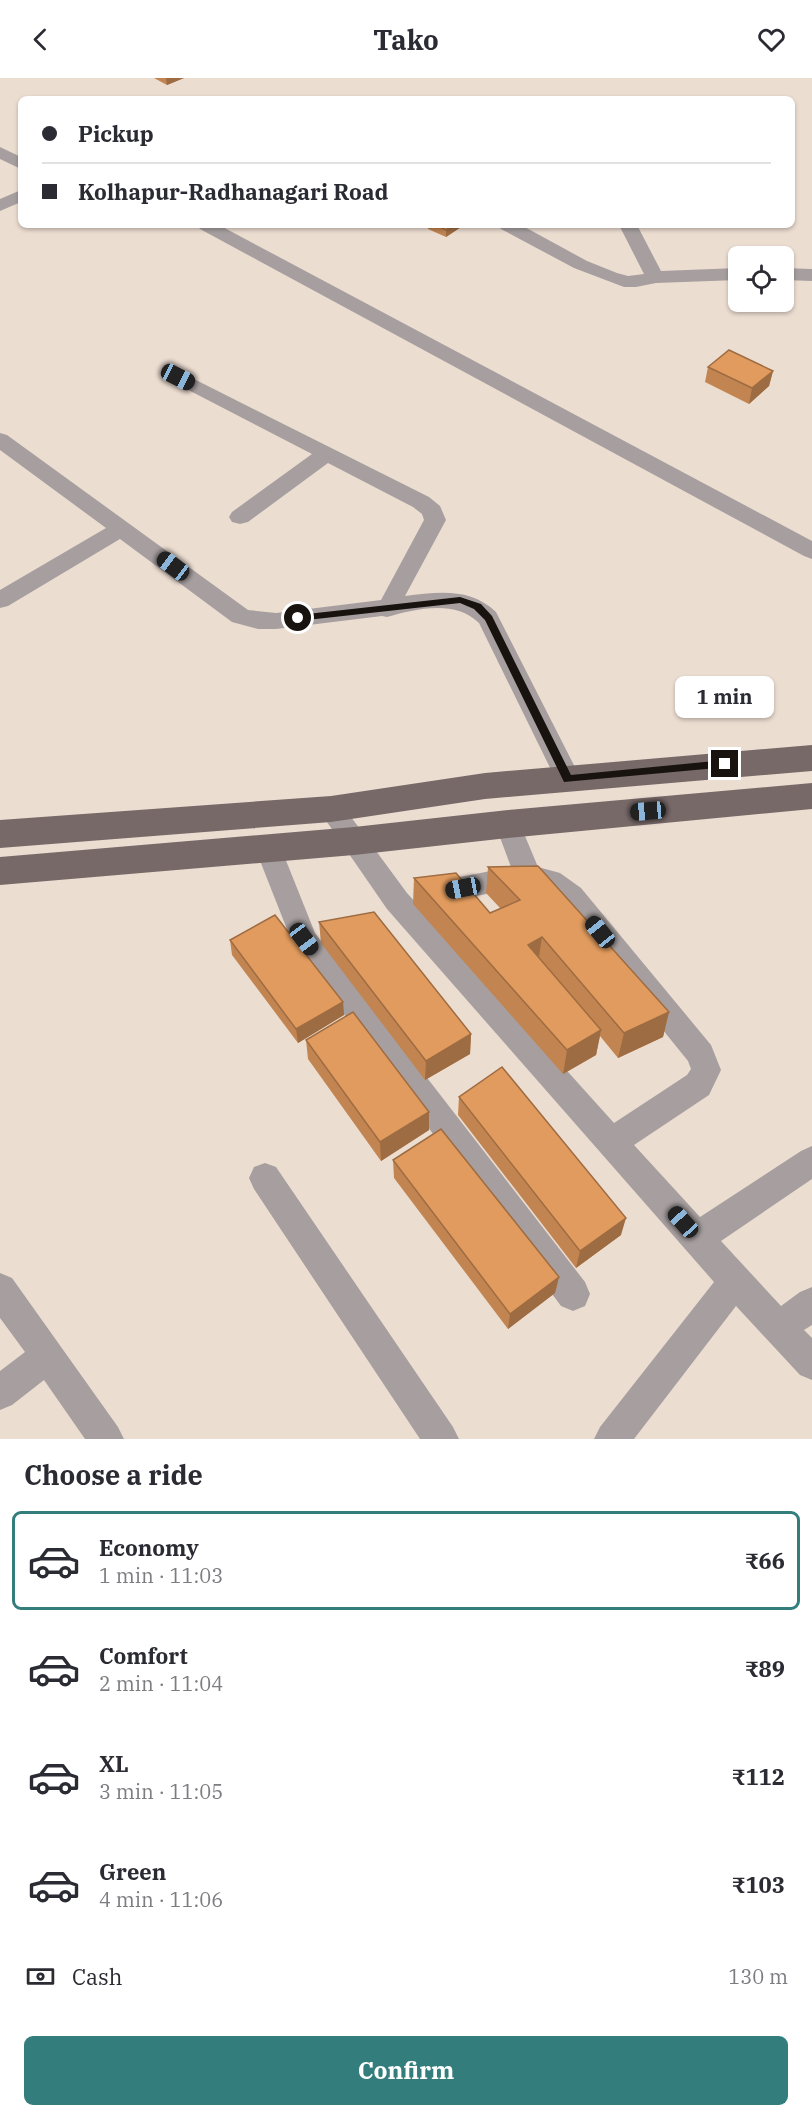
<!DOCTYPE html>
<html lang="en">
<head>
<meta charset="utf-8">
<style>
  body { margin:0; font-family:"IBM Plex Serif",serif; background:#f7f7f7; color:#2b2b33; height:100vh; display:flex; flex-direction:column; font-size:22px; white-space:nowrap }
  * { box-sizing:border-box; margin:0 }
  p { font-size:20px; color:#7c7c81 }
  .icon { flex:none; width:33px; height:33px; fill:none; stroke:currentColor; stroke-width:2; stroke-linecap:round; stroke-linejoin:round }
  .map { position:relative; height:1361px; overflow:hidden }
  .panel { display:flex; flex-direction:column; background:#fff; flex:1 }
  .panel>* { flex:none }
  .banner { position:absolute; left:18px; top:18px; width:777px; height:132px; border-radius:9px; box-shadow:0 2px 4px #0004; display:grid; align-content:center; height:132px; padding:0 24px; background:#fff }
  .buttons { position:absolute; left:728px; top:168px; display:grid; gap:12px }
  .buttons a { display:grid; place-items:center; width:66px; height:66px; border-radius:9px; background:#fff; box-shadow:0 2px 4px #0004; font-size:30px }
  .end { position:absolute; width:27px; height:27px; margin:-14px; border:8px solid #18130f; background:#fff; box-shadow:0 0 0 3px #fff }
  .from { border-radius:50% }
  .bubble { position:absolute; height:42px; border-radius:9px; background:#fff; box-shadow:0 2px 4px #0004; font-size:20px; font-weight:700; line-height:42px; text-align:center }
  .car { position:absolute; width:18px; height:36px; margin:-18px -9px; border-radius:8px; box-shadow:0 0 4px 2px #0007; background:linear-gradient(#222 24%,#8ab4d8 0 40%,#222 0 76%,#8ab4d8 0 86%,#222 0) }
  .banner b { display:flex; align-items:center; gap:21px; height:57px; font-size:22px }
  .banner b+b { border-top:2px solid #e1e1e2 }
  .banner i { width:15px; height:15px; background:#2b2b33 }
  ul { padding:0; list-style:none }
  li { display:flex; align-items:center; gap:18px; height:99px; margin:0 12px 9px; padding:0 12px; border:3px solid transparent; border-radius:9px }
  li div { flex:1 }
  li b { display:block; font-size:22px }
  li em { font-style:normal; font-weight:700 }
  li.current { border-color:#347d7d }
  li>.icon { width:54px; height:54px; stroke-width:1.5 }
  h2 { padding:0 24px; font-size:27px; line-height:72px }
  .pay { display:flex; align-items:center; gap:15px; height:66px; padding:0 24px; font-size:22px }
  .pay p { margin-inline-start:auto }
  .primary-button { display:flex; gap:12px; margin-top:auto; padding:12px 24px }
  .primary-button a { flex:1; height:69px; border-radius:9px; background:#347d7d; color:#fff; font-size:24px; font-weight:700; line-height:69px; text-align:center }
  header { display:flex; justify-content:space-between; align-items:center; height:78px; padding:0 24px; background:#fff; font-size:27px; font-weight:700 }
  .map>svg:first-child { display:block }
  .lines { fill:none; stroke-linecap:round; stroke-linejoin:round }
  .minor { fill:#a79f9f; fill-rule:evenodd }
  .primary { fill:#786969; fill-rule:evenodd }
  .wall { fill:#c28551 }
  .shaded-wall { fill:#9e6c42 }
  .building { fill:#e19b5e; stroke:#9e6c42; stroke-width:1.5 }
  .route { fill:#18130f }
</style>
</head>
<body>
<header><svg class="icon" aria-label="back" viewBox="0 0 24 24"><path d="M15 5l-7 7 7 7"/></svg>Tako<svg class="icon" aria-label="heart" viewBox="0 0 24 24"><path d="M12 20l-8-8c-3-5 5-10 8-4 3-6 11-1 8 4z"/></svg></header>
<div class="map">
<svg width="812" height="1361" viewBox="0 0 812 1361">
  <rect width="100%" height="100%" fill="#ecddd1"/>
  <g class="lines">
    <path class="minor" d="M0,69L21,79V91L0,81Z
      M21,112V124L0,133V121Z
      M197,147H219L812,463V481L804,478L200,151Z
      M498,147H521L587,183L617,195L628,198L644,196L619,147H637L661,193L738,190V202L656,205L636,209H624L574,190L501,151Z
      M783,190L812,191V203L783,202Z
      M178,293L429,419L440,428L446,442L405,518C438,514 470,509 496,534L581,701L577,708L568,711L559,708L479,545C455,521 415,531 387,539L382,538L276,551H258L232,544L120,461L8,528L0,530V512L106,450L0,372V355L7,357L248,532L276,535L381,522L424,442L422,436L413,429L328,385L248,444L240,446L232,444L229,439L232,434L312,376L171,303L168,299L171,295Z
      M331,721L340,724L407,815L614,1045L687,997L691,991L688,983L561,826L542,812L528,808L434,826L424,823L420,815L424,807L434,804L511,789L495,746L499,739L508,735L517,739L538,789L560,795L581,810L711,967L721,992L709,1017L634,1067L700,1139L801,1073L812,1068V1101L721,1163L781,1228L800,1214L812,1209V1247L804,1252L812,1260V1302L800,1297L736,1228L634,1361H594L600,1349L714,1204L387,831L318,731L322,724Z
      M268,759L277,762L281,770L315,855L585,1204L590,1216L585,1228L573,1233L561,1228L294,869L255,770L259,762Z
      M265,1085L276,1089L453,1349L459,1361H420L254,1111L249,1100L254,1089Z
      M0,1195L12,1200L118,1349L124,1361H85L44,1302L12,1327L0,1332V1293L25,1274L0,1240Z"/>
    <path class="primary" d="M812,667V693L485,721L331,744L0,770V742L331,718L485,695Z
      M812,705V731L508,760L354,777L0,807V779L354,749L508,732Z"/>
  </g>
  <path class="wall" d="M154,0H184L167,7Z
    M428,147H464L446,159L428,151Z
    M708,289L773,293L769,308L749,326L705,304Z
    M488,789L669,934L663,959L618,980L600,958L596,977L563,996L413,826L414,800L490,835L501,831L486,815Z
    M319,844L471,956L470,976L425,1002L321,865Z
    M230,862L343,924L344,937L298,965L232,877Z
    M306,962L429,1052L381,1083L308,981Z
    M459,1019L621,1157L576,1190L458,1037Z
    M393,1082L559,1199L555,1215L508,1251L394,1100Z"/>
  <path class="shaded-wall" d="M166,0H184L167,7Z
    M453,147H464L446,159V152Z
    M773,293L769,308L749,326L752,310Z
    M542,859L538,885L528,867Z
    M343,924L344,937L298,965L296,951Z
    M669,934L663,959L618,980L624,955Z
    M601,952L596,977L563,996L567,972Z
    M471,956L470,976L425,1002L426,983Z
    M429,1034V1052L381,1083L380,1064Z
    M626,1140L621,1157L576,1190L580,1173Z
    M559,1199L555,1215L508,1251L510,1236Z"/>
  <path class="building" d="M436,147H453L446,152Z
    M729,272L773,293L752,310L708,289Z
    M538,788L669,934L624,955L542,859L528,867L601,952L567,972L414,800L456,795L490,835L520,822L488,789Z
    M374,834L471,956L426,983L319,844Z
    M275,837L343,924L296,951L230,862Z
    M353,934L429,1034L380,1064L306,962Z
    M502,989L626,1140L580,1173L459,1019Z
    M441,1051L559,1199L510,1236L393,1082Z"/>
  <path class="route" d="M460,519L481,526L492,538L571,697L725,682L728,683V689L564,704L485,542L474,531L460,525L298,543L294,540L298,537Z"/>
</svg>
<div class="buttons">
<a><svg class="icon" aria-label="locate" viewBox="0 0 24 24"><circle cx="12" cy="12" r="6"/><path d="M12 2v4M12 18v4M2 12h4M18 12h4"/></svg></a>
</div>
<i class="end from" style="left:298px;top:540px"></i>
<i class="end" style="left:725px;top:686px"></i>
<div class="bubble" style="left:675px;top:598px;width:99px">1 min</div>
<i class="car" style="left:178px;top:299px;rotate:117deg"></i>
<i class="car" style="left:173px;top:488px;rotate:307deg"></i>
<i class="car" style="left:648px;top:733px;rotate:265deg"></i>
<i class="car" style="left:463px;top:810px;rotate:259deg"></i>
<i class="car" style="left:600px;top:854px;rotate:321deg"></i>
<i class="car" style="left:304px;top:861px;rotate:143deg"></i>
<i class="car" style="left:683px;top:1144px;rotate:318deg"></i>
<div class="banner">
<b><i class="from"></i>Pickup</b>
<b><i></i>Kolhapur-Radhanagari Road</b>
</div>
</div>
<section class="panel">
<h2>Choose a ride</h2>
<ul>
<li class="current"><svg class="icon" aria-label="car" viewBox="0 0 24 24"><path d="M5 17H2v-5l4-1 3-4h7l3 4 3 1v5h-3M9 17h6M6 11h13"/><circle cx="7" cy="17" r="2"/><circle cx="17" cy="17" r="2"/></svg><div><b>Economy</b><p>1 min · 11:03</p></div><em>₹66</em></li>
<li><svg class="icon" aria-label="car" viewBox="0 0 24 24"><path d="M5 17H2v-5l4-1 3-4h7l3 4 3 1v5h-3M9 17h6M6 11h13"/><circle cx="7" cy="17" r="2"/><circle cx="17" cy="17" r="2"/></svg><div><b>Comfort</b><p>2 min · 11:04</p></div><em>₹89</em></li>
<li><svg class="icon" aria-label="car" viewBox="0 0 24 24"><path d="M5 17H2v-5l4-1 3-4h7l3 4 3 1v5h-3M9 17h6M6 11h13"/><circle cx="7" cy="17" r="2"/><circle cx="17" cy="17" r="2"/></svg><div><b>XL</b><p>3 min · 11:05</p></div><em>₹112</em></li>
<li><svg class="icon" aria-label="car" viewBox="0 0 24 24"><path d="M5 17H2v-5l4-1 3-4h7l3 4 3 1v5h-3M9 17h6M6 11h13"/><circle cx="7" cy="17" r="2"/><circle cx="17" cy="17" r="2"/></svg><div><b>Green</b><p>4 min · 11:06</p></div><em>₹103</em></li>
</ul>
<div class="pay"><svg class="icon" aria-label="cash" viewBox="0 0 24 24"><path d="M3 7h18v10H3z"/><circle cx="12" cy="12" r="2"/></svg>Cash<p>130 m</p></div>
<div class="primary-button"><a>Confirm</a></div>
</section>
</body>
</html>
